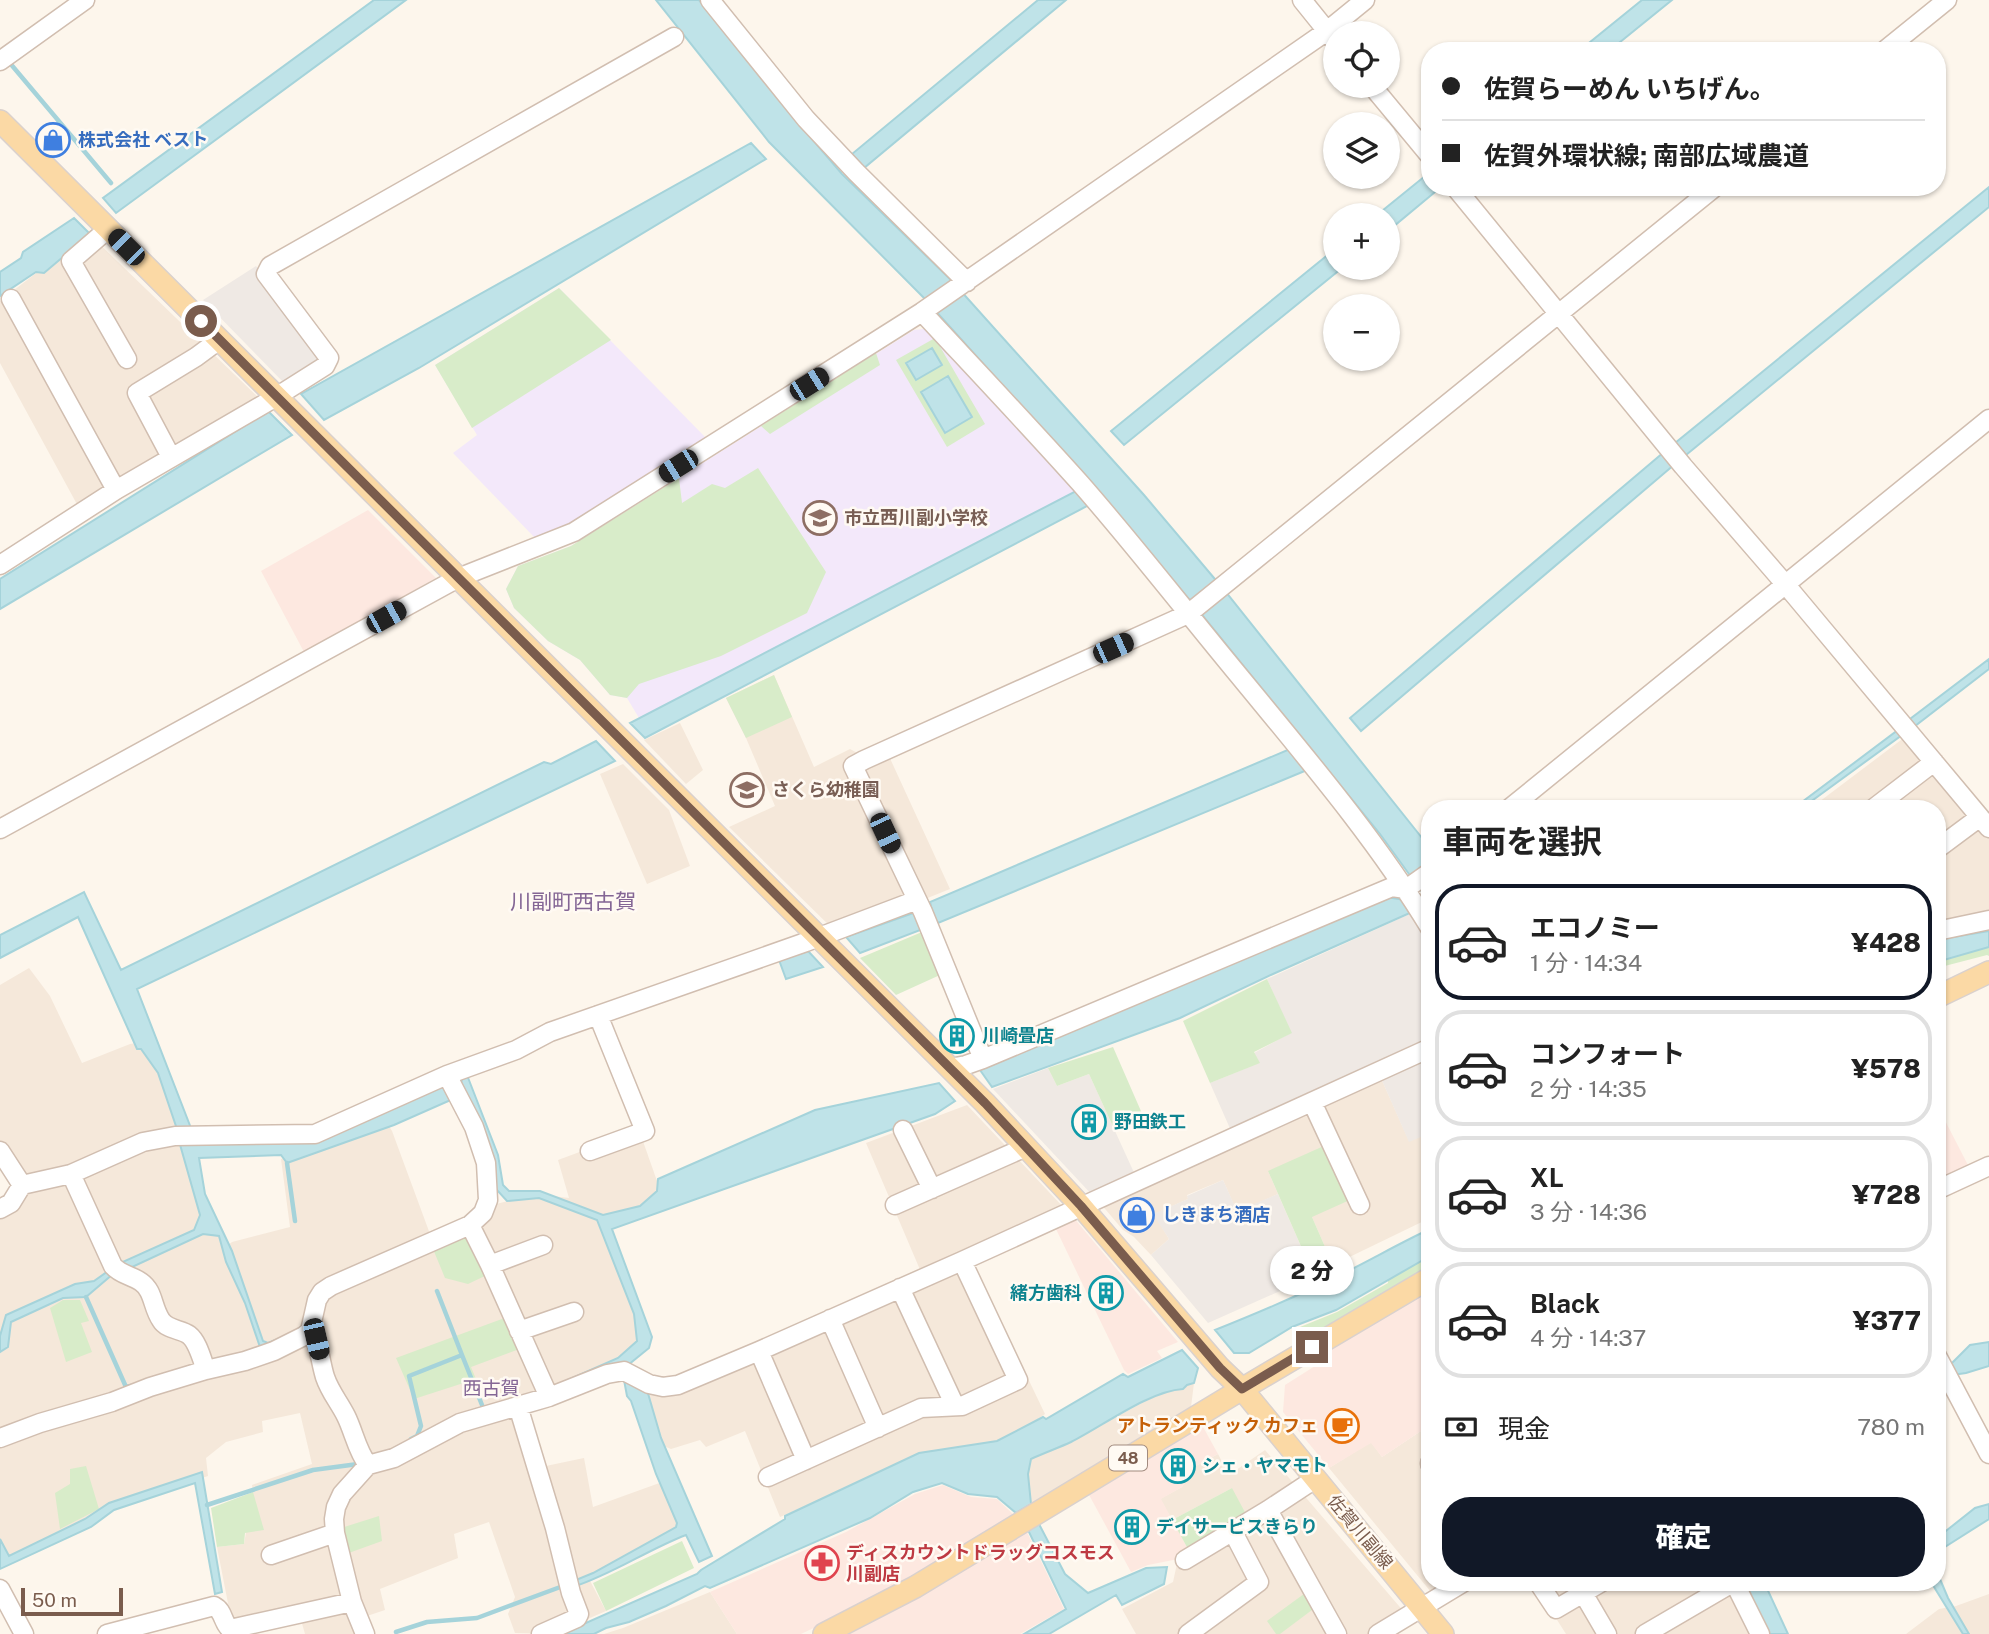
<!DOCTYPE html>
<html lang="ja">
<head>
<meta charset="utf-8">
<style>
  body { margin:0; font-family:"Public Sans","Noto Sans JP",sans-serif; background:#f6f6f6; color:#222; height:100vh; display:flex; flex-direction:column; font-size:26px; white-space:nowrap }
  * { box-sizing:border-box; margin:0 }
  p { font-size:23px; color:#767676 }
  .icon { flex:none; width:38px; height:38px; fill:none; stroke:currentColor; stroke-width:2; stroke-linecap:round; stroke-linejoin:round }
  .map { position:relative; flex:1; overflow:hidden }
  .sheet { position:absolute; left:1421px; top:800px; width:525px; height:791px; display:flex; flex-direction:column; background:#fff; border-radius:28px; box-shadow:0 2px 5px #0004 }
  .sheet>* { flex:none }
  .top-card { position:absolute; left:1421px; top:42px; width:525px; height:154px; border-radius:28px; box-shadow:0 2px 5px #0004; display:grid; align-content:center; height:154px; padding:0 21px; background:#fff }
  .buttons { position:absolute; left:1323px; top:21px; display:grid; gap:14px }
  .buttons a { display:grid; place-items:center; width:77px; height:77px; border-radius:50%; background:#fff; box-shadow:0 2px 5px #0004; font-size:35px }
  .scale { position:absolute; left:21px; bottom:18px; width:102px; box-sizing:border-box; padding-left:7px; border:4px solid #7a5c4d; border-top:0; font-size:19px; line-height:24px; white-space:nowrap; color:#7a5c4d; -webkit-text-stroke:5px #fffaf3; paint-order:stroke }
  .end { position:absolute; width:32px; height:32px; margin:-16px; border:9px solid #7a5c4d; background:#fff; box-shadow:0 0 0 4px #fff }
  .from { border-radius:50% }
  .bubble { position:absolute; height:49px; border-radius:24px; background:#fff; box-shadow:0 2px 5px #0004; font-size:23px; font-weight:800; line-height:49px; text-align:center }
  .car { position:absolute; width:21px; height:42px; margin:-21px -10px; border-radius:9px; box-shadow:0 0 5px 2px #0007; background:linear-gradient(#222 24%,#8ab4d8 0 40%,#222 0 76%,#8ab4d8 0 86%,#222 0) }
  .top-card b { display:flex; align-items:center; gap:24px; height:66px; font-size:26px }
  .top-card b+b { border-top:2px solid #e0e0e0 }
  .top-card i { width:18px; height:18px; background:#222 }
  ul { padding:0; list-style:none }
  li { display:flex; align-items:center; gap:21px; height:116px; margin:0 14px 10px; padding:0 7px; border:4px solid #e0e0e0; border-radius:28px }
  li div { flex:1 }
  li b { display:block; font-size:26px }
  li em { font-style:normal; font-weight:800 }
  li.active { border-color:#111827 }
  li>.icon { width:63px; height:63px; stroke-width:1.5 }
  h2 { padding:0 21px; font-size:32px; line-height:84px }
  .pay { display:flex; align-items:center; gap:18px; height:77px; padding:0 21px; font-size:26px }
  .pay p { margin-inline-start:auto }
  .action { display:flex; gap:14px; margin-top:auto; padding:14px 21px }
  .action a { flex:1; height:80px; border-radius:28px; background:#111827; color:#fff; font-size:28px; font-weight:800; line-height:80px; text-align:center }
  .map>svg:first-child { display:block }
  .residential { fill:#f5e8da }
  .commercial { fill:#fde8e0 }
  .industrial { fill:#efe9e4 }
  .education { fill:#f3e8fa }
  .green { fill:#d8ecc9 }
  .water { fill:#bfe3e8; stroke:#a5d3da; stroke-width:2 }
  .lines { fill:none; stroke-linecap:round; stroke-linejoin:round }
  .stream { stroke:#a5d3da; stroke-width:4.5 }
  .minor-casing { stroke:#d1beb0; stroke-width:21 }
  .major-casing { stroke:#dad1cd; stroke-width:24 }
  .minor { stroke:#fff; stroke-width:18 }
  .major { stroke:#fbd9a5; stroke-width:21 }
  .route { stroke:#7a5c4d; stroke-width:9 }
  .labels { text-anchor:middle; stroke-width:5; stroke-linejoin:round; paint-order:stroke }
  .shield { fill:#fffaf3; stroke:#a28b7f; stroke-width:2 }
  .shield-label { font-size:16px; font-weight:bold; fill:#7a5c4d }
  .shop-label { font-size:18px; font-weight:bold; fill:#366cbe; stroke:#fffaf3; text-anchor:start }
  .education-label { font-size:18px; font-weight:bold; fill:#785e54; stroke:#fffaf3; text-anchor:start }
  .culture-label { font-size:18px; font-weight:bold; fill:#0d838f; stroke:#fffaf3; text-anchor:start }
  .food-label { font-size:18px; font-weight:bold; fill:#c56008; stroke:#fffaf3; text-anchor:end }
  .street-label { font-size:18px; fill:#7a5c4d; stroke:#fffaf3 }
  .health-label { font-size:18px; font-weight:bold; fill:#be3a42; stroke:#fffaf3; text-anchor:start }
  .neighbourhood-label { font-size:19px; fill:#846695; stroke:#fffaf3 }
  .quarter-label { font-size:21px; fill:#846695; stroke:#fffaf3 }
</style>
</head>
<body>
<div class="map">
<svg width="1989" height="1634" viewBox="0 0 1989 1634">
  <rect width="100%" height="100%" fill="#fdf6ec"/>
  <path class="residential" d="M88,233L262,401L79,508L0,363V301Z
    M774,675L814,767L850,749L861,755L888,754L950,889L838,934L729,827L775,806L746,738L726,698Z
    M680,723L703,770L686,784L644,740Z
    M1905,737L1989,837V915L1937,925V808H1811Z
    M623,764L669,810L690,866L647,884L600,774Z
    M29,968L50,996L82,1063L130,1044L151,1041L205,1205L227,1246L232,1242L290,1227L281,1159L387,1123L392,1131L430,1234L468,1219L480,1208L536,1194L569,1198L558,1160L639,1130L663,1198L603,1223L647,1336L618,1364L517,1398L536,1434L541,1467L584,1458L593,1507L665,1481L686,1529L589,1579L606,1611L553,1634L515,1633L508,1614L515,1597L489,1522L454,1534L458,1558L380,1589L385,1610L364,1617L371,1634H305L301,1620L234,1634L217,1547L244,1544L253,1492L252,1485L312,1464L300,1413L262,1421L263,1432L226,1442L206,1458L208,1476L114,1507L0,1563V1216L13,1208V1182L0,1159V985Z
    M1380,1076L1409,1141L1430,1133V1218L1333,1265L1312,1217L1268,1171L1278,1194L1237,1212L1223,1180L1187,1195L1188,1199L1154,1214L1169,1239L1151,1255L1134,1237L1123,1230L1100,1203Z
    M967,1105L1065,1209L921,1272L866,1143Z
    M972,1262L1045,1414L997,1447L921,1458L780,1517L745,1431L706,1447L700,1440L671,1449L659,1444L643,1391Z
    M1194,1383L1191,1407L1123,1447L1079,1477L1031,1504L1028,1474L1031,1459L1070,1442L1153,1397L1174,1389H1183L1187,1385Z
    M1430,1425V1582H1476L1440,1603L1329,1468L1371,1442L1382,1457Z
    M1265,1450L1405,1613L1370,1634H1136L1122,1609L1173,1582L1178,1559L1188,1549L1232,1488L1172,1520L1160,1499L1182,1487L1194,1467L1218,1454L1229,1475Z
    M1533,1582H1729L1756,1634H1566Z
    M710,1592L737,1634H604L623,1628Z
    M1989,1594V1634H1906L1939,1609L1956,1606Z"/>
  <path class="commercial" d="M368,510L436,578L304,652L261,571Z
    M1937,1105L1970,1169L1937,1184Z
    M1073,1217L1178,1342L1157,1351L1162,1358L1128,1374L1124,1370L1055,1227Z
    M1430,1291V1425L1382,1457L1371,1443L1329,1468L1283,1412L1285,1385L1315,1366V1358Z
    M1202,1425L1218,1454L1194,1467L1182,1487L1161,1499L1188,1549L1178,1559L1148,1565L1131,1572L1088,1493Z
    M943,1485L971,1497L997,1499L1014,1515L887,1593L801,1634H737L710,1592L846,1532L915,1494Z
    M1027,1532L1064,1609L1020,1634H849L928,1592Z"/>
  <path class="industrial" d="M256,266L326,361L284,383L203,300Z
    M1414,912L1430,939V1043L1232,1133L1210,1083L1259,1063L1254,1053L1291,1033L1267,979Z
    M1430,1053V1133L1409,1142L1380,1076Z
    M1048,1068L1057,1086L1089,1074L1136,1177L1094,1197L993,1089Z
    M1223,1180L1237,1211L1278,1194L1314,1276L1208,1323L1151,1255L1169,1239L1153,1214L1188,1199L1187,1196Z"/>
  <path class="education" d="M559,288L707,439L569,527L535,538L453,453L477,435L435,365Z
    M932,328L1078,490L639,718L627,698L610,695L580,660L548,641L514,608L506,589L518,566L571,546L914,330Z"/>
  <path class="green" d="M559,288L611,340L472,428L435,365Z
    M935,338L985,424L947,447L896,360Z
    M876,353L880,365L770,434L761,426Z
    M758,468L826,572L807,613L721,656L639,684L627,698L610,695L580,660L548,641L514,608L506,589L518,566L571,546L679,478L682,503L712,484L725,488Z
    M774,675L792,717L746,738L726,698Z
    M922,932L940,975L896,995L860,958Z
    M1989,947V956L1987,955L1937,968V962Z
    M1267,979L1292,1033L1254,1052L1260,1063L1210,1083L1183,1021Z
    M1113,1047L1144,1118L1115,1131L1089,1074L1057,1086L1048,1068Z
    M1326,1145L1352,1199L1312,1217L1333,1265L1314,1276L1268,1171Z
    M467,1234L489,1274L468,1284L445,1278L433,1249Z
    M1430,1256V1268L1304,1341L1295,1329L1337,1312L1388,1283V1280Z
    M63,1300H80L89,1321L81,1323L92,1352L66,1362L50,1308Z
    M510,1316L522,1348L471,1367L476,1379L414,1399L396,1358Z
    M86,1466L99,1509L60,1529L55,1493L70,1484V1469Z
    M1232,1488L1247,1516L1188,1549L1172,1520Z
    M253,1492L264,1530L245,1533L244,1544L217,1547L211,1508Z
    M379,1516L382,1541L346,1554L341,1528Z
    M682,1541L694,1568L606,1611L593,1583Z
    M1308,1591L1316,1607L1280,1634H1276L1267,1621Z"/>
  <path class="water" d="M374,0H406L116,213L103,198Z
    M656,0H699L795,119L842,174L951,280L1144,495L1225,591L1430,848V903L1380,834L1198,610L1096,489L924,298L769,142Z
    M1038,0H1066L864,168L852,154Z
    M1642,0H1672L1609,51H1579Z
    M751,143L766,159L419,368L324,420L301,394Z
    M1430,172V187H1441L1388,231V215H1377Z
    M1989,187V207L1675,464L1361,731L1350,718L1664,452Z
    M74,218L90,234L44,273L36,272L0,296V272L21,258L23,252Z
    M1335,249V268H1342L1124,445L1111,431Z
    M932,348L942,365L916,380L906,363Z
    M948,376L972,417L945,433L921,392Z
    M268,411L292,435L0,609V579Z
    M1078,490L1089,505L645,738L630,723Z
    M1989,659V669L1915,726L1910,719Z
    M1898,730L1902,735L1802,808H1794Z
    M596,741L615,761L137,989L196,1141L320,1140L445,1084L453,1099L394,1125L287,1163L281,1155L199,1158L205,1194L232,1251L263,1341L268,1343L293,1333L261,1350L245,1303L226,1262L219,1236L203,1234L130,1268H120L86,1297L63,1298L11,1322L8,1347L0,1352V1336L6,1315L75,1284L94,1281L118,1264L194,1230L200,1215L179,1141H181L158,1073L141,1049H137L78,917L0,958V935L84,892L121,970L544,762L551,764Z
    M1290,749L1307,770L938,923L933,915L930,902Z
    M1386,897L1405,900L1412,912L1273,974L1180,1018L992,1087L980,1070Z
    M916,912L923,929L860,953L846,937Z
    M1989,931V947L1937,962V944L1947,938Z
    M808,951L823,967L786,979L779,960Z
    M467,1075L498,1155L503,1185L509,1191H540L603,1215L640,1206L657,1191L658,1179L815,1110L939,1083L955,1101L935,1114L612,1229L652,1337L649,1348L628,1365L552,1387L618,1358L637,1341L634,1314L597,1220L539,1198L507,1201L496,1189L460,1090L462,1078Z
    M1430,1229V1256L1336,1310L1292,1327L1249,1353H1234L1215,1330C1260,1312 1305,1293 1348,1271C1376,1257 1402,1242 1430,1229Z
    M1989,1342V1366L1966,1373L1945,1376L1937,1382V1369L1947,1368L1970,1345Z
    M1182,1350L1198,1368L1194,1383L1187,1385L1183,1389C1149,1391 1103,1426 1071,1442C1058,1448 1044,1453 1031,1459L1028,1474L1031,1504L1016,1513L997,1497L968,1494L942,1483L913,1492L870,1518L710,1588L705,1586L666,1606L629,1622L606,1628L594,1634H561L697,1574L701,1570L785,1519V1516L919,1453L997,1441L1043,1417L1046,1419L1123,1374L1128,1377Z
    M624,1380L647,1390L661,1438L712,1556L699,1562L686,1535C647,1550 613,1574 573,1587L571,1582L593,1573L676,1527L677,1523L656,1474L631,1401L627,1396Z
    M202,1472L222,1592L215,1594L195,1483L114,1510L91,1527L0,1569V1539L9,1556L85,1519L109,1503Z
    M1989,1504V1519L1937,1552V1538L1975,1508Z
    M1039,1524L1065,1574L1088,1593L1146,1568L1167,1567L1164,1584L1122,1605L1116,1595L1049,1634H1024L1066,1609L1028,1530Z
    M1937,1572L1948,1598L1969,1634H1963L1931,1582H1937Z
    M1744,1582H1764L1788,1634H1769Z"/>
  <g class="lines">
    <path class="stream" d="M9,62L111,183
      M287,1163L295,1221
      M437,1291L462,1355
      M86,1297L126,1387L131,1386
      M411,1439L417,1436L421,1426L409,1376L462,1355L484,1410H486
      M207,1505L313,1470L358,1464
      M396,1632L427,1622L477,1618L563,1586"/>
    <g class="minor-casing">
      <path id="minor" d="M710,0L806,119L856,172L967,282
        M1302,0L1335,41
        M1884,51L1947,0
        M0,61L85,0
        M1372,86L1430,156
        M1455,187L1683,466L1786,585L1989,828
        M108,229L71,261L127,359
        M11,299L116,490
        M922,312C975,369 1028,425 1080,483C1137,548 1190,617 1245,683C1310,762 1377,841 1430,928
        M171,457L137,393L196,357L219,340
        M0,565L116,490L276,397L325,366L329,358L266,274L270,266L674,37
        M1510,808L1989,419
        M1874,808L1934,762
        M0,829L458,578L574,532L922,312L1327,31L1365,0
        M1937,849L1980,817
        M1937,931L1989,920
        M983,1059L923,912L853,766L864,760L1188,614L1715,187
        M950,1068L966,1065L983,1059L1392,887L1406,889L1430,872
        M1312,1102L1360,1205
        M903,1130L932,1189
        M0,1151L22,1185
        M590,1151L645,1131L598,1015
        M71,1174L113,1266C121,1275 131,1275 141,1282C154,1291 152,1307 161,1320C167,1330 181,1329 189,1335C198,1342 202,1360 206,1370
        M1937,1190L1989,1166
        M895,1205L1026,1147
        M0,1209L11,1203L22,1185L71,1174L143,1142L175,1136L315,1134L447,1075L516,1050L550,1032L806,942L917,900
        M470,1225L490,1265L549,1397
        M490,1265L543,1245
        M900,1288L955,1406
        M830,1319L878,1428
        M310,1331C320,1345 320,1361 325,1377C330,1392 339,1402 346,1416C354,1432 357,1451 368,1465
        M519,1331L574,1312
        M759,1351L806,1460
        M1937,1356L1989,1454
        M518,1406L555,1528L571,1593L579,1614L577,1618L541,1634
        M0,1438L40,1423L112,1402L150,1387L206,1370L245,1361L274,1351L304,1336L310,1331L317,1300L322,1292L331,1286L470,1225L483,1213L488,1200L486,1163L474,1127L447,1075
        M1430,1463V1464
        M768,1477L921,1408L962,1406L1018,1380L962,1261
        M1268,1510L1337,1634
        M271,1555L335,1533
        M1185,1560L1268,1510L1315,1479
        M1538,1582L1556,1609L1602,1582
        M1734,1582L1760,1634
        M0,1589L24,1634
        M1583,1593L1607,1634
        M107,1634L214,1606C224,1611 222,1622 230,1629L352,1602
        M365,1634L352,1602L335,1533L334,1519L336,1507L342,1494L368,1465L394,1458L460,1423L549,1397L607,1374L624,1371L649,1384L663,1387L678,1385L759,1351L962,1261L1430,1048
        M1188,1634L1259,1582L1233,1532
        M1378,1634L1464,1582
        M1645,1634L1734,1582"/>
    </g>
    <g class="major-casing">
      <path id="major" d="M0,121L985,1103L1081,1206L1220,1368L1242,1389L1443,1634
        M1937,997L1989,972
        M824,1634L915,1587L1242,1389L1430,1278"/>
    </g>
    <use href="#minor" class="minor"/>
    <use href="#major" class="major"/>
  </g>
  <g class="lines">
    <path class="route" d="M201,321L985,1103L1081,1206L1220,1368L1242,1389L1312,1347"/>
  </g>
  <defs>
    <g id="shop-ring" transform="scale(1.75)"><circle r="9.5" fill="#fffaf3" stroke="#3f7fe0" stroke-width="1.5"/><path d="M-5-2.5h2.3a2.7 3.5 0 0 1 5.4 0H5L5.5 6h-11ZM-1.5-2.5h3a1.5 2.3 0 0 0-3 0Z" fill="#3f7fe0"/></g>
    <g id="school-ring" transform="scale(1.75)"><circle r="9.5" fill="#fffaf3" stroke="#8d6e63" stroke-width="1.5"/><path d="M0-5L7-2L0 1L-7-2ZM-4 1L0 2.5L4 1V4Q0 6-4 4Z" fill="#8d6e63"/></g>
    <g id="building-ring" transform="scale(1.75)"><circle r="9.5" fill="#fffaf3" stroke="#0f9aa8" stroke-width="1.5"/><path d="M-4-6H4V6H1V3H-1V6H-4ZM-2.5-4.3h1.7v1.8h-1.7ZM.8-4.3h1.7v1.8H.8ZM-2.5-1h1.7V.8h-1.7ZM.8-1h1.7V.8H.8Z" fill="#0f9aa8"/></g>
    <g id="cafe-ring" transform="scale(1.75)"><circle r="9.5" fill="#fffaf3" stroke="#e8710a" stroke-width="1.5"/><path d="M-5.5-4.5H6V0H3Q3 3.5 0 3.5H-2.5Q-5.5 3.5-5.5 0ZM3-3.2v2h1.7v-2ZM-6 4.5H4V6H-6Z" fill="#e8710a"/></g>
    <g id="pharmacy-ring" transform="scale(1.75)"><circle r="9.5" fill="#fffaf3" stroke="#e0444e" stroke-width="1.5"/><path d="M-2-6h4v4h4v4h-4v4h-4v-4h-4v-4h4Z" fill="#e0444e"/></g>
  </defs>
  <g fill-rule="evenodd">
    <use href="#shop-ring" x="53" y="140"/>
    <use href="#school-ring" x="820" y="518"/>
    <use href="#school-ring" x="747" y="790"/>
    <use href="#building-ring" x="957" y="1036"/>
    <use href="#building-ring" x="1089" y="1122"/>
    <use href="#shop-ring" x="1137" y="1215"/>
    <use href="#building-ring" x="1106" y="1293"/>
    <use href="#cafe-ring" x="1342" y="1426"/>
    <use href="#building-ring" x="1178" y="1466"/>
    <use href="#building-ring" x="1132" y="1527"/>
    <use href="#pharmacy-ring" x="822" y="1563"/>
  </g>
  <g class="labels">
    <rect class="shield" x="1109" y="1445.5" width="38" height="25" rx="5"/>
    <g class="shield-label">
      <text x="1128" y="1464">48</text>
    </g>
    <g class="shop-label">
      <text x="78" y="146">株式会社 ベスト</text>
      <text x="1162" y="1221">しきまち酒店</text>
    </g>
    <g class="education-label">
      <text x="844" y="524">市立西川副小学校</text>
      <text x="772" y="796">さくら幼稚園</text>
    </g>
    <g class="culture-label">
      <text x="982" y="1042">川崎畳店</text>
      <text x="1114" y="1128">野田鉄工</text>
      <text x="1082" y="1299" text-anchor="end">緒方歯科</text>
      <text x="1202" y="1472">シェ・ヤマモト</text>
      <text x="1156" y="1533">デイサービスきらり</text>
    </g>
    <g class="food-label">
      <text x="1318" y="1432">アトランティック カフェ</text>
    </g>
    <g class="street-label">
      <text transform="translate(1360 1532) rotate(50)" y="6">佐賀川副線</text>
    </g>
    <g class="health-label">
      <text x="846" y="1559">ディスカウントドラッグコスモス<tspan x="846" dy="21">川副店</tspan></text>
    </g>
    <g class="neighbourhood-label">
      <text x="491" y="1395">西古賀</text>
    </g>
    <g class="quarter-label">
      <text x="573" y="909">川副町西古賀</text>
    </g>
  </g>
</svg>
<div class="buttons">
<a><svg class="icon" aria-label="locate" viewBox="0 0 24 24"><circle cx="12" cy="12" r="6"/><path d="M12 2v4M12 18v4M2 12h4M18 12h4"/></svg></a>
<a><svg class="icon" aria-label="layers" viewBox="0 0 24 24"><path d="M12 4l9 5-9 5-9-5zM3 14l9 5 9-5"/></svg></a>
<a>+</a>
<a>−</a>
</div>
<div class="scale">50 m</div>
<i class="end from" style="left:201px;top:321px"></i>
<i class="end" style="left:1312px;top:1347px"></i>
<div class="bubble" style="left:1270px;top:1246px;width:84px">2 分</div>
<i class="car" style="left:126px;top:247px;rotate:315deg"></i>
<i class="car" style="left:809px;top:384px;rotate:58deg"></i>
<i class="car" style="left:678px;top:466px;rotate:238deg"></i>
<i class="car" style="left:386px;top:617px;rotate:61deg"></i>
<i class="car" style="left:1113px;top:648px;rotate:66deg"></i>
<i class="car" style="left:885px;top:833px;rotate:155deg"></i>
<i class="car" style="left:316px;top:1339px;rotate:167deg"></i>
<div class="top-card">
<b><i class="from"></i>佐賀らーめん いちげん。</b>
<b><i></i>佐賀外環状線; 南部広域農道</b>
</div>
<section class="sheet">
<h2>車両を選択</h2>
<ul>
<li class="active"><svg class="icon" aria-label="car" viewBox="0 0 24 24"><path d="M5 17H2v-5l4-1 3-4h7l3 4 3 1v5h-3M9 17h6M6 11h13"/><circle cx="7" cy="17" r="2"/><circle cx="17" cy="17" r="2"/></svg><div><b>エコノミー</b><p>1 分 · 14:34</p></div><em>¥428</em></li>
<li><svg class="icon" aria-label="car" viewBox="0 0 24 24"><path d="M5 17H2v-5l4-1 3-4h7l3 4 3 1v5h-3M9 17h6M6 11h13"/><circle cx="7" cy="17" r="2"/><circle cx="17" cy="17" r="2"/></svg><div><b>コンフォート</b><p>2 分 · 14:35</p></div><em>¥578</em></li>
<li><svg class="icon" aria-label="car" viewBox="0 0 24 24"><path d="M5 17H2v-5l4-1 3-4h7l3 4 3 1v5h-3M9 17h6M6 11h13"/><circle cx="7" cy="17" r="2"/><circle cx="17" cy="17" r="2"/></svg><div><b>XL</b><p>3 分 · 14:36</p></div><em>¥728</em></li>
<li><svg class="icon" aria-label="car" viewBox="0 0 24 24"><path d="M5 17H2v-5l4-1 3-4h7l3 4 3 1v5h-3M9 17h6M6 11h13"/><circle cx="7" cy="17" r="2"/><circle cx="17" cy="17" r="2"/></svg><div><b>Black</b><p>4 分 · 14:37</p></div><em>¥377</em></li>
</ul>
<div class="pay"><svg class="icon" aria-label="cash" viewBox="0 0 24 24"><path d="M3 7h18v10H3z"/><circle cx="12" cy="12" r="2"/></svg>現金<p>780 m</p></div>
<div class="action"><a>確定</a></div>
</section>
</div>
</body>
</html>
